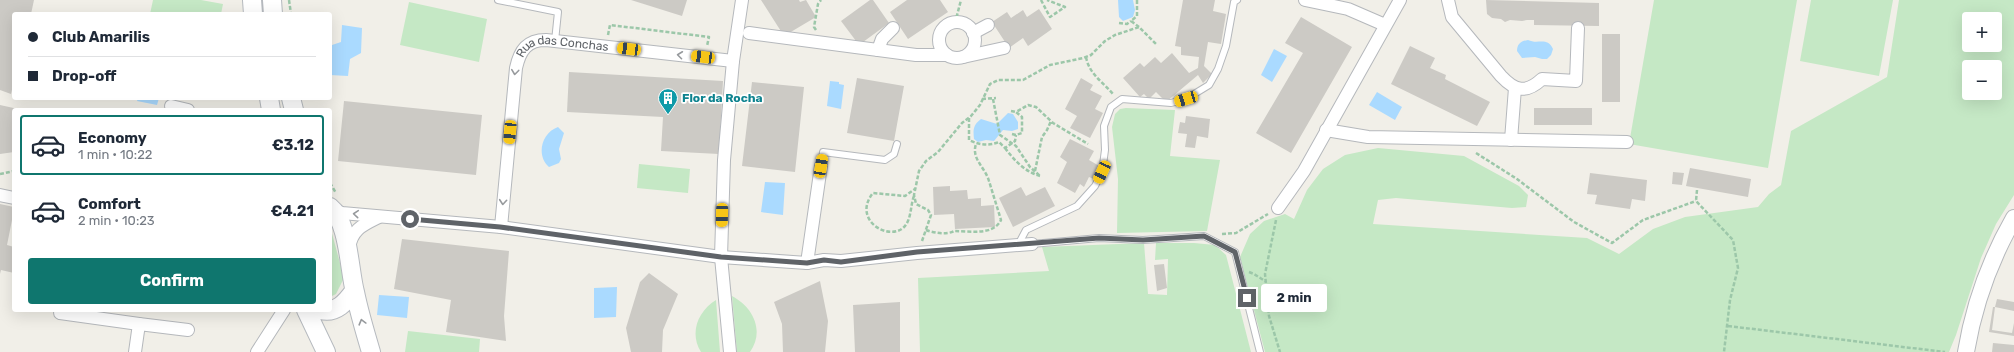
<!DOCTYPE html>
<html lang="en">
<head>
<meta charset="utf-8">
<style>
  body { margin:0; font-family:Rubik,sans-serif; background:#f2f2f3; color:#1f2937; height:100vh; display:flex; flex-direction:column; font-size:15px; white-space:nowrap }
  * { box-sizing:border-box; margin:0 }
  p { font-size:13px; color:#747a83 }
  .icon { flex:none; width:22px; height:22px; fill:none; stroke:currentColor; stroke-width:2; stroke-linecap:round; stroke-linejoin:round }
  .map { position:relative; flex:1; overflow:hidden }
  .details { position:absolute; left:12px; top:108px; width:320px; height:204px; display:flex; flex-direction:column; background:#fff; border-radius:4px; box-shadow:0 4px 16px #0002 }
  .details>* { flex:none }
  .top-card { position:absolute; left:12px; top:12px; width:320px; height:88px; border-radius:4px; box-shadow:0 4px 16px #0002; display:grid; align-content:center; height:88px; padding:0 16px; background:#fff }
  .buttons { position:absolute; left:1962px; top:12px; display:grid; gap:8px }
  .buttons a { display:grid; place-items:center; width:40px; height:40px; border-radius:4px; background:#fff; box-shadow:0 4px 16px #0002; font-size:20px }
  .end { position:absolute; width:18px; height:18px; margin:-9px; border:5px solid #5f6368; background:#fff; box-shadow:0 0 0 2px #fff }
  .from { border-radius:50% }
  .bubble { position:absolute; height:28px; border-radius:4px; background:#fff; box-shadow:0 4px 16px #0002; font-size:13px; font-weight:700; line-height:28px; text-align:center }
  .car { position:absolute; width:12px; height:24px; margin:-12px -6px; border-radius:5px; box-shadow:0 0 3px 1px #0007; background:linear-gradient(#f5c518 24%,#345 0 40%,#f5c518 0 76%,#345 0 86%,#f5c518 0) }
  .top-card b { display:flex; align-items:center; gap:14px; height:38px; font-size:15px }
  .top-card b+b { border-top:1px solid #e0e1e3 }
  .top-card i { width:10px; height:10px; background:#1f2937 }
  ul { padding:7px 0 0; list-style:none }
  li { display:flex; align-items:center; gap:12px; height:60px; margin:0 8px 6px; padding:0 8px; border:2px solid transparent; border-radius:4px }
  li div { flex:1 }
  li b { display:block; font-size:15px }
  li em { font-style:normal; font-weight:700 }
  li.on { border-color:#0f766e }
  li>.icon { width:36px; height:36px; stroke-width:1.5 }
  .action { display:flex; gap:8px; margin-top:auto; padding:8px 16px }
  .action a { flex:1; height:46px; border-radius:4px; background:#0f766e; color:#fff; font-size:16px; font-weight:700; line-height:46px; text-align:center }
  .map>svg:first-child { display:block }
  .green { fill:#c5e8c5; fill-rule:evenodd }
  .water { fill:#aadaff }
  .building { fill:#cccac5 }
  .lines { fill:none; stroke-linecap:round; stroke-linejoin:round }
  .service-casing { stroke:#b5b8bc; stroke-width:8 }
  .minor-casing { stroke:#b5b8bc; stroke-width:14 }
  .tertiary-casing { stroke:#b5b8bc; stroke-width:18 }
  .secondary-casing { stroke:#b6babf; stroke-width:20 }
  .path { stroke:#9cc7a9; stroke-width:2.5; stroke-dasharray:4 2; stroke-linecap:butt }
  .service { stroke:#fff; stroke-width:6 }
  .minor { stroke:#fff; stroke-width:12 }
  .tertiary { stroke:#fff; stroke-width:16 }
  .secondary { stroke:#fff; stroke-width:18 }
  .oneway { stroke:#979a9d }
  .route { stroke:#5f6368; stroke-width:5 }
  .labels { text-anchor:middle; stroke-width:3.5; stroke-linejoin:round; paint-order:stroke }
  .street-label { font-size:12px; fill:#5f6368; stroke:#fff }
  .culture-label { font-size:12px; font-weight:bold; fill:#0d838f; stroke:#fff; text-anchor:start }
</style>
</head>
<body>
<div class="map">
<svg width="2014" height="352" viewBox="0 0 2014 352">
  <rect width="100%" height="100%" fill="#f1efe8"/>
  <path class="green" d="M153,0H201L223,4L221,14H150Z
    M1654,0H1797L1768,168L1629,144Z
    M1811,0H1893L1879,76L1800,61Z
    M1899,0H2014V195L1996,224L1981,258L1956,335L1949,352H1265L1240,257L1250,234L1264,221L1285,214L1294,219L1307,190L1323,169L1345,155L1378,148L1464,156L1519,186L1528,195L1526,207L1512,208L1396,198L1378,200L1373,224L1587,238L1619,254L1653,229L1685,217L1758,207L1769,194L1781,185L1791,131L1887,77ZM1969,19H1995V45H1969ZM1969,67H1995V93H1969Z
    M409,2L487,19L479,62L400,45Z
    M1126,108L1175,110L1170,156L1220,160L1207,231L1117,233L1118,179L1112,127L1115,114L1120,109Z
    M639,164L690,169L688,193L637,188Z
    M330,226L344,278L336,294L330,297Z
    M1144,243L1148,294L1167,295L1168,259L1155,260L1156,243H1194L1215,245L1226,255L1251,352H920L918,278L1049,271L1042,247Z
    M732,296C753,307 765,331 750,352H737Z
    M716,300L720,352H701C689,333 698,311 716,300Z
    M408,331L480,339L479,352H405Z"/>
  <path class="water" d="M1118,0H1133L1135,10L1133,17L1123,21L1119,17Z
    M342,25L362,28L361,53L350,59L348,76L330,75L332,45L341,42Z
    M1528,40C1538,45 1547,36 1553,49L1551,55L1547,59H1542L1535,57L1522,58L1517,51C1517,44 1521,41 1528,40Z
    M1274,49L1287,56L1272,82L1261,75Z
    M830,81L839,82V84L844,85L841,109L827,106Z
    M1377,92L1402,107L1395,120L1369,105Z
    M138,98H159L157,105L137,101Z
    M1008,113L1013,114L1018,122V129L1012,131L1003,130L994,141L986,140L978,142L974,139C973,130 973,125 981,119L997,124Z
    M558,127L564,133L559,149L561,159L559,163L549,167C536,156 541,133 558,127Z
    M765,182L785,183L783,215L761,212Z
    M617,287L616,317L594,318V288Z
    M379,295L409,297L407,318L377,315Z"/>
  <path class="building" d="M0,0H34L31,14H14V81L11,94L0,90Z
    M631,0H687L682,16Z
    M761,0H799L800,2L806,0L816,17L784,36Z
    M870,0H873L889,23L859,45L841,21Z
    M907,0H940L948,12L908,39L890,12Z
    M1183,0H1215L1213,11L1226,14L1221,44L1208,42L1204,66L1212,74L1203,83L1198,75L1166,102L1156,92L1149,99L1144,94L1140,97L1123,78L1140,63L1144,67L1155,57L1161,63L1172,53L1189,73L1198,68L1199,57L1181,55V47L1175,46Z
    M1486,0L1599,3V26L1534,25V20H1527L1522,21L1510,20L1505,22L1501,19L1492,18L1487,14Z
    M1039,9L1052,29L1028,46L1023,38L1009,48L992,22L1007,12L1011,18L1023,10L1027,17Z
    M1301,17L1352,47L1291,153L1256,133L1303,53L1285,43Z
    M1602,34H1620V102H1602Z
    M1410,46L1435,58L1430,68L1446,75L1445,79L1490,102L1477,126L1391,84Z
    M569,72L723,81L719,154L661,151L663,117L567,112Z
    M857,78L904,86L894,141L847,133Z
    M1081,78L1093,85L1090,90L1102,96L1095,109L1103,113L1090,138L1070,128L1077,116L1065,109Z
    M752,82L804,87L795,172L742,166Z
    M344,101L482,115L476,175L338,161Z
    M0,105L18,109L14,110V152L0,154Z
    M1534,108H1592V125H1534Z
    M1186,116L1210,119L1208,138L1197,136L1195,148L1185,147L1187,134L1178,133L1180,122L1185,123Z
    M1070,139L1094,151L1089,160L1101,167L1094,179L1089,177L1084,187L1080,184L1075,193L1057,183L1067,162L1060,157Z
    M1690,168L1751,179L1748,197L1686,186Z
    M1673,172L1684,173L1682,185L1672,184Z
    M1590,173L1647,180L1645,201L1632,199L1630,209L1595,204L1597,195L1587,194Z
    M950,186V191L967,190L968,199L981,198V206L994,205L995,227L955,229L954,214L934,215L933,187Z
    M1021,187L1026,196L1045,187L1055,206L1013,227L999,198Z
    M0,204L14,207V220H12L7,245L14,247V273L1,270L0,274Z
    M402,239L509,251L504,316L506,341L446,332L451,300L394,289Z
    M1164,264L1167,288L1157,291L1154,265Z
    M649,273L678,294L663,330L662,352H631L626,328L640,282Z
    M820,281L828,321L825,352H783L782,324L774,302Z
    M1997,299L2014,302V311L1995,307Z
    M900,302V352H855L853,305Z
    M1993,307H1995L1992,330L2012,333L2014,323V336L1989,332Z
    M1993,343L2014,345V352H1992Z"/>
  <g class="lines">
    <g class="service-casing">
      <path id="service" d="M498,0L558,12L555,41
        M821,166L823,152L885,160L894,154L897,144
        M1032,244L1099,238L1143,240L1204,236L1235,252L1260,352
        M1018,245L1026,230L1077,206L1095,186L1102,172L1105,150L1104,126L1111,107L1122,99L1171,103L1186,99L1209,85L1218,69L1226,46L1234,2L1237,0"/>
    </g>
    <g class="minor-casing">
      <g id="minor">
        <path d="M1305,0L1348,9L1385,25"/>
        <path d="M1448,0L1452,17L1501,76C1515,91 1526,94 1542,79L1576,81L1578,28"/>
        <circle cx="957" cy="40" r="18"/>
        <path d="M749,33L916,55H947"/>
        <path d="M973,33L988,25"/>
        <path d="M878,50L882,39L893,28"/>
        <path d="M963,57L1004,48"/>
        <path d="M171,106L188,110"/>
        <path d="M1326,130L1368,137L1627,142"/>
        <path d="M1511,140L1515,88"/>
        <path d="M0,195L14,198"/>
        <path d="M1278,208L1304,171L1400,0"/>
        <path d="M333,210L342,213L501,227L721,257L807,263L824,260L841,261L917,253L1032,244"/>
        <path id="s1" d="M501,227L516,68C520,50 527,40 546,40L733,61"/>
        <path d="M349,248C352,229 363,225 379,217"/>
        <path d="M807,263L821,166"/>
        <path d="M61,310L60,313L139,324"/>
        <path d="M135,352L139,324L188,330"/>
        <path d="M257,352L284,310"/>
        <path d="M730,352L721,257L724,160L733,61L742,0"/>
      </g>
    </g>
    <g class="tertiary-casing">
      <path id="tertiary" d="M1966,352C1974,304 1990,260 2014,218"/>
    </g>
    <g class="secondary-casing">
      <path id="secondary" d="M252,0L253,14
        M272,0L273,14
        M269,98L271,110
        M291,98L294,110
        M330,207C349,222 349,270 355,292C359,312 365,332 371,352
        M306,310L326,352
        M321,310C336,314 346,302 354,291"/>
    </g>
    <path class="path" d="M289,0L291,14
      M1041,0L1050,17L1065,7L1047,0
      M1137,0V16L1131,21L1139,27
      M955,23L961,0
      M1119,23L1127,24L1131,21
      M816,30L814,27L818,4L821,0
      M608,35L610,25L709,37L707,46
      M1086,57C1089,74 1103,82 1113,94
      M982,99L996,98
      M993,99L1000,135L1016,146L1030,167L1040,176
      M1011,111L1016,112
      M969,118V140C979,145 989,146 999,142L1005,148L1015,141L1016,135
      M1012,134L1016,135L1022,133V117L1016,112L1028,105L1036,107L1053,123L1088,144
      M1005,148C1014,160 1025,172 1040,176
      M1476,153L1517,179L1574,222L1612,243L1643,220L1696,201
      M1035,171L1042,137L1047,130L1051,121
      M0,174L14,171
      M330,183L336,193
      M1697,190L1696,201L1733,240L1738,268L1730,300L1724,352
      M914,196C910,206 912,220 903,228C887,241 852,219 873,193L905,196L915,189
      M1276,220L1265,274L1269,316L1280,352
      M926,230C934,233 947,235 954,231C970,231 993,236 1001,220C997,207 993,194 989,181C985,167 971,159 976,144
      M1222,234L1236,233L1268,214
      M922,241L931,215L928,210L916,204L914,195L919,171L926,161L938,152L962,123L971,116L980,105L990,84L998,80H1023L1050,65L1083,58L1091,55L1105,41L1115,35L1139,27L1157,45
      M1249,272L1254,274L1265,281
      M1728,326L1945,352"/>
    <use href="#service" class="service"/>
    <use href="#minor" class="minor"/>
    <use href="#tertiary" class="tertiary"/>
    <use href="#secondary" class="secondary"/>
  </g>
  <defs><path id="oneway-chevron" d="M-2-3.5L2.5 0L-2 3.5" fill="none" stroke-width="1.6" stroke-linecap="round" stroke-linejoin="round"/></defs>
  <g class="oneway">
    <use href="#oneway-chevron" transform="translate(680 55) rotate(-173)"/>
    <use href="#oneway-chevron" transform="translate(515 72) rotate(97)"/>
    <use href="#oneway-chevron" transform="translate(503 202) rotate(95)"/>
    <use href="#oneway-chevron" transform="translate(356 214) rotate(-175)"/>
    <use href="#oneway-chevron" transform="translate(362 322) rotate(-105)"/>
  </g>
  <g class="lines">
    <path class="route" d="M410,219L500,227L721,257L807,263L824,260L841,262L917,252L1099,238L1143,240L1204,236L1235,252L1247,298"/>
  </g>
  <defs>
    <g id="building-pin" transform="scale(1)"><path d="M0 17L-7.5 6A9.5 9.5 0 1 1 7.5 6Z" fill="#0f9aa8" stroke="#fff"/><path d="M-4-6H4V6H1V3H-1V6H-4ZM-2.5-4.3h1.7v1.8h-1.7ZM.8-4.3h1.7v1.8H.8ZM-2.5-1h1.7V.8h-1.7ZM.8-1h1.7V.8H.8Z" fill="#fff"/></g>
  </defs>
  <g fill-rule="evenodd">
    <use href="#building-pin" x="668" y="98"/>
  </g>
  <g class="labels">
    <g class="street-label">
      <text dy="4" stroke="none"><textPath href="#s1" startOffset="220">Rua das Conchas</textPath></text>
    </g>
    <g class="culture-label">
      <text x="682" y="102">Flor da Rocha</text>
    </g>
  </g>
</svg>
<div class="buttons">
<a>+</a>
<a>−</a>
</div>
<i class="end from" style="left:410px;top:219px"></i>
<i class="end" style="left:1247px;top:298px"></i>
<div class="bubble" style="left:1261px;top:284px;width:66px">2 min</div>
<i class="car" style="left:629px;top:49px;rotate:277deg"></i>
<i class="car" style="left:703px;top:57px;rotate:277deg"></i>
<i class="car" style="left:1186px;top:99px;rotate:253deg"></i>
<i class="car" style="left:510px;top:132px;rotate:185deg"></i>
<i class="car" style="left:821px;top:166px;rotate:9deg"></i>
<i class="car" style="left:1102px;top:172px;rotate:205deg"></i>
<i class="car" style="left:722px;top:215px;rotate:181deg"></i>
<div class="top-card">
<b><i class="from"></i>Club Amarilis</b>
<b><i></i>Drop-off</b>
</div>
<section class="details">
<ul>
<li class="on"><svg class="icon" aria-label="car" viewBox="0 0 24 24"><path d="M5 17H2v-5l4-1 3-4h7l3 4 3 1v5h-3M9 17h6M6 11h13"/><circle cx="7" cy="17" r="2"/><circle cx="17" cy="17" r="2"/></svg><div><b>Economy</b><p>1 min · 10:22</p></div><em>€3.12</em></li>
<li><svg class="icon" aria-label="car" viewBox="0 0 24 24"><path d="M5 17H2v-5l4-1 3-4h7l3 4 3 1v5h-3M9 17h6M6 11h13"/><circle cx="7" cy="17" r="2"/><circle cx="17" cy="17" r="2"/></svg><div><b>Comfort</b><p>2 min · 10:23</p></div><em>€4.21</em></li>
</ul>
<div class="action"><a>Confirm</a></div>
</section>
</div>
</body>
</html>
